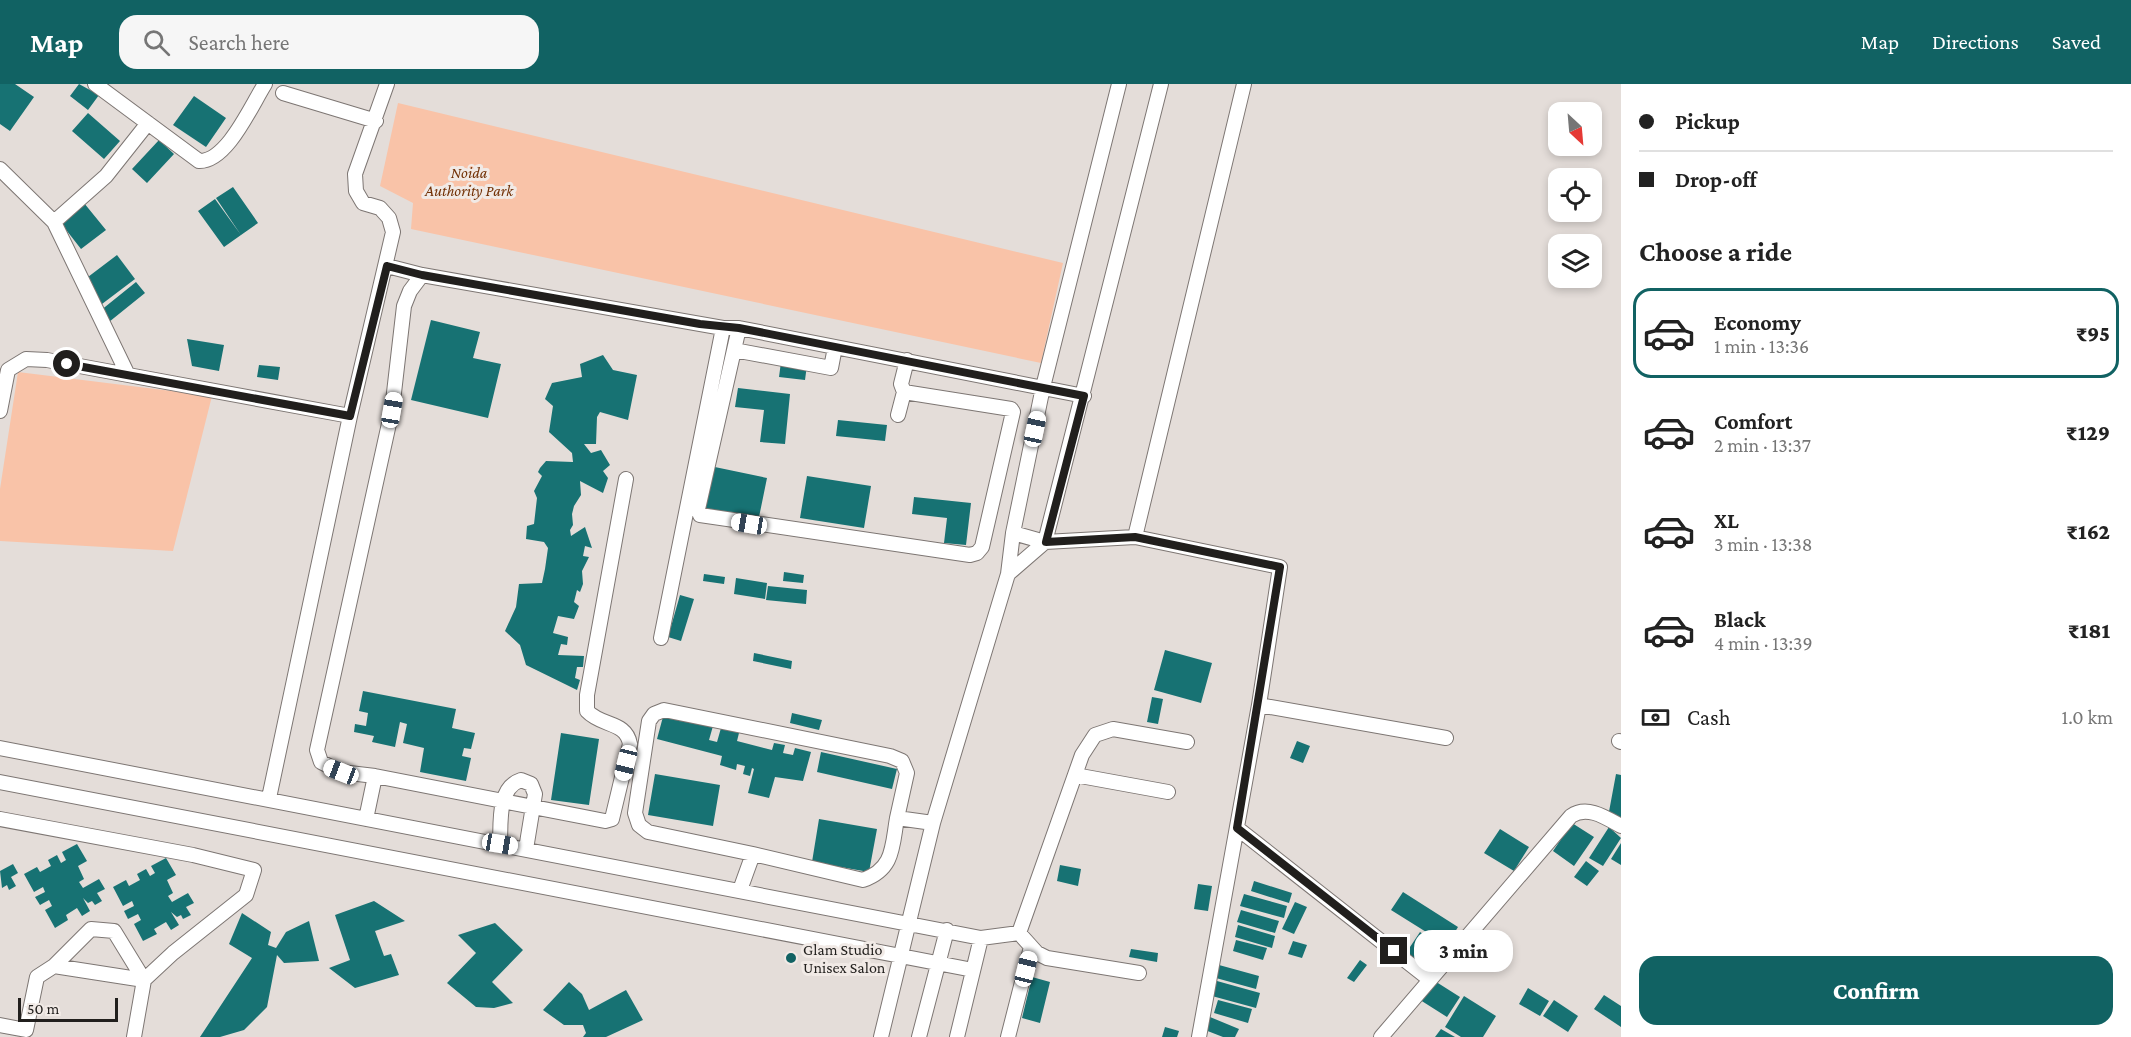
<!DOCTYPE html>
<html lang="en">
<head>
<meta charset="utf-8">
<style>
  body { margin:0; font-family:"Crimson Pro",serif; background:#f6f6f6; color:#222; height:100vh; display:flex; flex-direction:column; font-size:22px; white-space:nowrap }
  * { box-sizing:border-box; margin:0 }
  p { font-size:20px; color:#767676 }
  .icon { flex:none; width:33px; height:33px; fill:none; stroke:currentColor; stroke-width:2; stroke-linecap:round; stroke-linejoin:round }
  .map { position:relative; flex:1; overflow:hidden }
  .drawer { display:flex; flex-direction:column; background:#fff; width:510px }
  .drawer>* { flex:none }
  .guide { display:grid; align-content:center; height:132px; padding:0 18px; background:#fff }
  .needle { width:39px; rotate:154deg }
  .controls { position:absolute; left:1548px; top:18px; display:grid; gap:12px }
  .controls a { display:grid; place-items:center; width:54px; height:54px; border-radius:12px; background:#fff; box-shadow:0 3px 9px #0003; font-size:30px }
  .scale { position:absolute; left:18px; bottom:15px; width:100px; box-sizing:border-box; padding-left:6px; border:3px solid #211f1d; border-top:0; font-size:16px; line-height:21px; white-space:nowrap; color:#211f1d; -webkit-text-stroke:4px #f1eae6; paint-order:stroke }
  .end { position:absolute; width:27px; height:27px; margin:-14px; border:8px solid #211f1d; background:#fff; box-shadow:0 0 0 3px #fff }
  .from { border-radius:50% }
  .bubble { position:absolute; height:42px; border-radius:18px; background:#fff; box-shadow:0 3px 9px #0003; font-size:20px; font-weight:800; line-height:42px; text-align:center }
  .car { position:absolute; width:18px; height:36px; margin:-18px -9px; border-radius:8px; box-shadow:0 0 4px 2px #0007; background:linear-gradient(#fff 24%,#345 0 40%,#fff 0 76%,#345 0 86%,#fff 0) }
  .guide b { display:flex; align-items:center; gap:21px; height:57px; font-size:22px }
  .guide b+b { border-top:2px solid #e0e0e0 }
  .guide i { width:15px; height:15px; background:#222 }
  ul { padding:0; list-style:none }
  li { display:flex; align-items:center; gap:18px; height:90px; margin:0 12px 9px; padding:0 6px; border:3px solid transparent; border-radius:18px }
  li div { flex:1 }
  li b { display:block; font-size:22px }
  li em { font-style:normal; font-weight:800 }
  li.active { border-color:#116263 }
  li>.icon { width:54px; height:54px; stroke-width:1.5 }
  h2 { padding:0 18px; font-size:27px; line-height:72px }
  .pay { display:flex; align-items:center; gap:15px; height:66px; padding:0 18px; font-size:22px }
  .pay p { margin-inline-start:auto }
  .cta { display:flex; gap:12px; margin-top:auto; padding:12px 18px }
  .cta a { flex:1; height:69px; border-radius:18px; background:#116263; color:#fff; font-size:24px; font-weight:800; line-height:69px; text-align:center }
  header { display:flex; align-items:center; gap:36px; box-sizing:border-box; height:84px; padding:0 30px; background:#116263; color:#fff }
  header strong { font-size:28px }
  nav { display:flex; gap:33px; margin-inline-start:auto; font-size:21px }
  .search { width:420px; height:54px; background:#f6f6f6; display:flex; align-items:center; gap:15px; box-sizing:border-box; padding:0 21px; border-radius:18px; color:#767676; font-size:22px }
  main { display:flex; flex:1; min-height:0 }
  .map>svg:first-child { display:block }
  .green { fill:#f9c3a8 }
  .building { fill:#177273 }
  .lines { fill:none; stroke-linecap:round; stroke-linejoin:round }
  .minor-casing { stroke:#7d7673; stroke-width:16 }
  .minor { stroke:#fff; stroke-width:14 }
  .route { stroke:#211f1d; stroke-width:8 }
  .poi-dot { fill:#116263; stroke:#f1eae6; stroke-width:2 }
  .labels { text-anchor:middle; stroke-width:6; stroke-linejoin:round; paint-order:stroke }
  .park-label { font-size:16px; font-style:italic; fill:#733207; stroke:#f1eae6 }
  .poi-label { font-size:16px; fill:#211f1d; stroke:#f1eae6; text-anchor:start }
</style>
</head>
<body>
<header>
<strong>Map</strong>
<div class="search"><svg class="icon" aria-label="search" viewBox="0 0 24 24"><circle cx="10" cy="10" r="6"/><path d="M15 15l6 6"/></svg>Search here</div>
<nav><a>Map</a><a>Directions</a><a>Saved</a></nav>
</header>
<main>
<div class="map">
<svg width="1621" height="953" viewBox="0 0 1621 953">
  <rect width="100%" height="100%" fill="#e4ddd9"/>
  <path class="green" d="M398,19L1063,179L1041,279L411,145L413,119L380,102Z
    M18,288L212,312L173,467L0,457V405Z"/>
  <path class="building" d="M0,0H15L34,13L10,47L0,40Z
    M79,0L99,11L88,26L70,12Z
    M194,12L226,34L206,63L173,41Z
    M88,29L120,57L104,75L72,47Z
    M159,56L174,70L147,99L132,85Z
    M233,103L258,139L241,151L216,114Z
    M215,115L241,151L224,163L198,127Z
    M84,119L106,146L81,165L60,138Z
    M117,171L135,195L102,220L84,196Z
    M136,198L145,209L109,238L100,227Z
    M431,236L480,248L473,274L501,280L488,334L411,316Z
    M187,255L224,261L219,287L192,282Z
    M603,271L613,286L637,291L628,336L600,328L597,333L596,360H584L591,369L601,366L610,381L603,387L608,394L603,409L580,397L581,411L574,422L572,430L573,441L570,446L571,452L585,443L592,464L585,462L583,472L589,473L582,487L583,500L580,508L577,506L574,518L579,522L574,535L558,532L553,549L568,553L567,561L561,560L558,571L584,572L583,583H577L575,594L580,596L577,606L526,581L520,561L505,547L516,523L519,500L542,499L545,485L548,464L544,458L526,455L527,442L534,440L537,414L534,407L542,392L538,388L540,384L546,377L573,378L572,369L549,348L553,322L545,315L552,299L582,293L580,280Z
    M781,278L807,281L805,296L779,293Z
    M259,281L280,283L278,296L257,293Z
    M738,304L790,310L785,360L760,358L764,326L735,323Z
    M838,336L887,341L885,357L836,352Z
    M710,382L767,394L758,438L701,426Z
    M807,392L871,402L864,444L800,434Z
    M914,413L971,419L966,461L944,459L947,434L912,430Z
    M784,488L804,491L803,499L783,497Z
    M704,490L725,493L724,500L703,497Z
    M736,494L767,499L765,515L734,510Z
    M768,502L807,506L806,520L766,516Z
    M680,511L694,515L681,557L668,553Z
    M1165,566L1212,579L1201,619L1154,606Z
    M754,569L792,577L791,585L753,577Z
    M363,607L456,625L452,644L475,649L471,665L464,664L462,672L471,674L466,697L420,688L424,664L403,659L407,640L400,638L395,663L372,658L374,652L354,648L355,640L366,642L368,629L359,627Z
    M1152,613L1163,615L1158,640L1147,638Z
    M664,629L713,642L709,656L717,658L721,644L739,649L737,657L772,666L774,659L785,661L783,669L793,671L795,664L811,668L803,697L775,693L769,714L748,709L754,685L752,684L750,692L743,690L745,682L737,680L736,686L720,681L722,672L657,655Z
    M792,629L822,636L819,646L790,639Z
    M561,649L599,655L589,721L551,716Z
    M1297,657L1310,662L1303,679L1290,674Z
    M821,668L897,685L892,705L817,688Z
    M655,690L720,701L713,742L648,731Z
    M1616,690L1621,691V740L1608,733Z
    M819,735L877,745L869,788L812,778Z
    M1572,739L1594,753L1574,782L1553,767Z
    M1609,743L1621,754L1603,782L1589,774Z
    M1500,745L1529,763L1514,787L1484,769Z
    M1621,759V781L1611,775Z
    M77,760L87,777L78,782L84,795L79,798L83,804L99,795L105,805L97,809L102,817L95,821L92,817L88,819L83,814L90,827L82,832L77,824L66,831L68,836L55,844L45,826L52,822L49,816L40,821L35,813L45,808L43,803L34,808L24,790L37,783L40,788L51,782L48,776L57,771L61,779L66,776L62,768Z
    M166,774L176,791L167,796L173,809L168,812L172,818L188,809L194,819L186,823L191,831L183,835L181,831L177,833L171,828L179,841L171,846L166,838L154,845L157,850L143,857L134,840L141,836L138,830L128,835L124,827L134,822L132,817L123,822L113,803L126,796L129,802L140,796L137,790L146,785L150,792L155,789L151,782Z
    M1586,777L1599,787L1587,802L1574,793Z
    M13,780L18,789L11,793L16,802L9,806L7,801L2,804L0,787Z
    M1060,781L1081,785L1078,802L1057,797Z
    M1254,797L1292,809L1289,819L1251,807Z
    M1198,800L1212,802L1208,827L1194,825Z
    M1403,808L1458,843L1447,861L1391,826Z
    M1244,810L1287,822L1284,834L1240,822Z
    M374,817L405,837L375,847L384,872L391,870L399,891L355,904L329,884L350,876L335,831Z
    M1295,818L1307,823L1294,850L1282,845Z
    M1241,826L1279,837L1275,849L1237,838Z
    M242,829L271,848L268,861L276,864L286,848L309,837L319,877L284,879L277,871L267,923L244,946L220,953H200L252,874L229,860Z
    M495,839L523,866L492,898L513,919L494,924L476,923L447,899L476,869L458,851Z
    M1238,841L1275,852L1272,864L1235,853Z
    M1420,848L1444,864L1430,885L1406,869Z
    M1236,856L1267,864L1263,876L1233,867Z
    M1293,857L1307,861L1302,874L1288,870Z
    M1131,865L1158,869L1157,878L1129,873Z
    M1360,876L1367,881L1354,898L1347,894Z
    M1219,881L1259,892L1256,905L1216,894Z
    M1032,893L1050,898L1040,939L1022,934Z
    M1430,894L1460,913L1447,933L1417,914Z
    M1217,897L1260,909L1256,924L1212,912Z
    M569,898L582,910L589,926L626,906L643,936L606,953H583L586,949L583,941H564L543,926Z
    M1528,904L1549,917L1540,932L1519,920Z
    M1604,911L1621,922V943L1594,925Z
    M1464,912L1496,932L1483,953H1461L1445,943Z
    M1218,916L1252,925L1248,939L1214,929Z
    M1554,916L1578,932L1568,948L1543,932Z
    M1210,933L1239,945L1235,953H1223L1205,946Z
    M1165,943L1179,947L1177,953H1162Z
    M1441,945L1455,953H1435Z"/>
  <g class="lines">
    <g class="minor-casing">
      <path id="minor" d="M95,0L199,77C227,78 251,22 265,0
        M283,9L376,37
        M0,85L54,138L128,291
        M54,138L106,92L148,39
        M387,182L422,191L723,244H739L1084,312
        M422,191L410,207L404,222L392,326L317,666L321,678L341,688L375,692L605,737L612,735L630,660C626,637 602,643 587,627V611L626,395
        M739,244L698,425L700,431L970,471L977,469L982,463L1013,328L1011,325L904,308L901,300L907,276
        M734,266L831,284L835,263
        M0,327L8,286L26,275L47,276L350,332
        M898,331L904,308
        M1013,449L1045,458L1135,453L1280,483L1259,621L1199,953
        M1135,453L1244,0
        M1008,490L1045,458L1161,0
        M661,554L723,244
        M1259,621L1446,654
        M1619,657L1621,658
        M0,664L981,854L1019,849L1037,869L1047,874L1139,889
        M1075,691L1168,708
        M0,698L973,886
        M269,714L350,332L393,148L389,134L380,124L363,119L356,107L355,90L387,0
        M0,735L193,771L254,786L246,811L173,869L144,896L134,953
        M366,735L375,692
        M1237,744L1429,895
        M500,760C501,739 497,704 521,696L531,700L535,710L526,765
        M753,770L863,796C894,785 892,763 897,734
        M740,806L753,770L648,748L639,741L635,729L649,637L654,630L664,626L890,672L902,677L907,689L897,734L933,739
        M1019,849L1082,671L1095,651L1113,645L1187,658
        M54,882L91,845L114,847L144,896
        M0,941L26,946L37,893L54,882L144,896
        M881,953L933,739L1008,490L1013,449L1043,303L1119,0
        M919,953L947,846
        M957,953L981,854
        M1008,953L1031,863
        M1381,953L1571,732C1587,721 1605,733 1621,742"/>
    </g>
    <use href="#minor" class="minor"/>
  </g>
  <g class="lines">
    <path class="route" d="M67,280L350,332L387,182L422,191L700,240L739,244L1084,312L1046,458L1135,453L1280,483L1237,744L1394,867"/>
  </g>
  <circle class="poi-dot" cx="791" cy="874" r="6"/>
  <g class="labels">
    <g class="park-label">
      <text x="469" y="94">Noida<tspan x="469" dy="18">Authority Park</tspan></text>
    </g>
    <g class="poi-label">
      <text x="803" y="871">Glam Studio<tspan x="803" dy="18">Unisex Salon</tspan></text>
    </g>
  </g>
</svg>
<div class="controls">
<a><svg class="needle" viewBox="-14 -14 28 28"><path d="M0-13l5 13h-10z" fill="#e53935"/><path d="M0 13l5-13h-10z" fill="#767676"/></svg></a>
<a><svg class="icon" aria-label="locate" viewBox="0 0 24 24"><circle cx="12" cy="12" r="6"/><path d="M12 2v4M12 18v4M2 12h4M18 12h4"/></svg></a>
<a><svg class="icon" aria-label="layers" viewBox="0 0 24 24"><path d="M12 4l9 5-9 5-9-5zM3 14l9 5 9-5"/></svg></a>
</div>
<div class="scale">50 m</div>
<i class="end from" style="left:67px;top:280px"></i>
<i class="end" style="left:1394px;top:867px"></i>
<div class="bubble" style="left:1414px;top:846px;width:99px">3 min</div>
<i class="car" style="left:392px;top:326px;rotate:10deg"></i>
<i class="car" style="left:1035px;top:345px;rotate:12deg"></i>
<i class="car" style="left:749px;top:440px;rotate:279deg"></i>
<i class="car" style="left:626px;top:679px;rotate:194deg"></i>
<i class="car" style="left:341px;top:688px;rotate:291deg"></i>
<i class="car" style="left:500px;top:760px;rotate:100deg"></i>
<i class="car" style="left:1026px;top:885px;rotate:14deg"></i>
</div>
<section class="drawer">
<div class="guide">
<b><i class="from"></i>Pickup</b>
<b><i></i>Drop-off</b>
</div>
<h2>Choose a ride</h2>
<ul>
<li class="active"><svg class="icon" aria-label="car" viewBox="0 0 24 24"><path d="M5 17H2v-5l4-1 3-4h7l3 4 3 1v5h-3M9 17h6M6 11h13"/><circle cx="7" cy="17" r="2"/><circle cx="17" cy="17" r="2"/></svg><div><b>Economy</b><p>1 min · 13:36</p></div><em>₹95</em></li>
<li><svg class="icon" aria-label="car" viewBox="0 0 24 24"><path d="M5 17H2v-5l4-1 3-4h7l3 4 3 1v5h-3M9 17h6M6 11h13"/><circle cx="7" cy="17" r="2"/><circle cx="17" cy="17" r="2"/></svg><div><b>Comfort</b><p>2 min · 13:37</p></div><em>₹129</em></li>
<li><svg class="icon" aria-label="car" viewBox="0 0 24 24"><path d="M5 17H2v-5l4-1 3-4h7l3 4 3 1v5h-3M9 17h6M6 11h13"/><circle cx="7" cy="17" r="2"/><circle cx="17" cy="17" r="2"/></svg><div><b>XL</b><p>3 min · 13:38</p></div><em>₹162</em></li>
<li><svg class="icon" aria-label="car" viewBox="0 0 24 24"><path d="M5 17H2v-5l4-1 3-4h7l3 4 3 1v5h-3M9 17h6M6 11h13"/><circle cx="7" cy="17" r="2"/><circle cx="17" cy="17" r="2"/></svg><div><b>Black</b><p>4 min · 13:39</p></div><em>₹181</em></li>
</ul>
<div class="pay"><svg class="icon" aria-label="cash" viewBox="0 0 24 24"><path d="M3 7h18v10H3z"/><circle cx="12" cy="12" r="2"/></svg>Cash<p>1.0 km</p></div>
<div class="cta"><a>Confirm</a></div>
</section>
</main>
</body>
</html>
